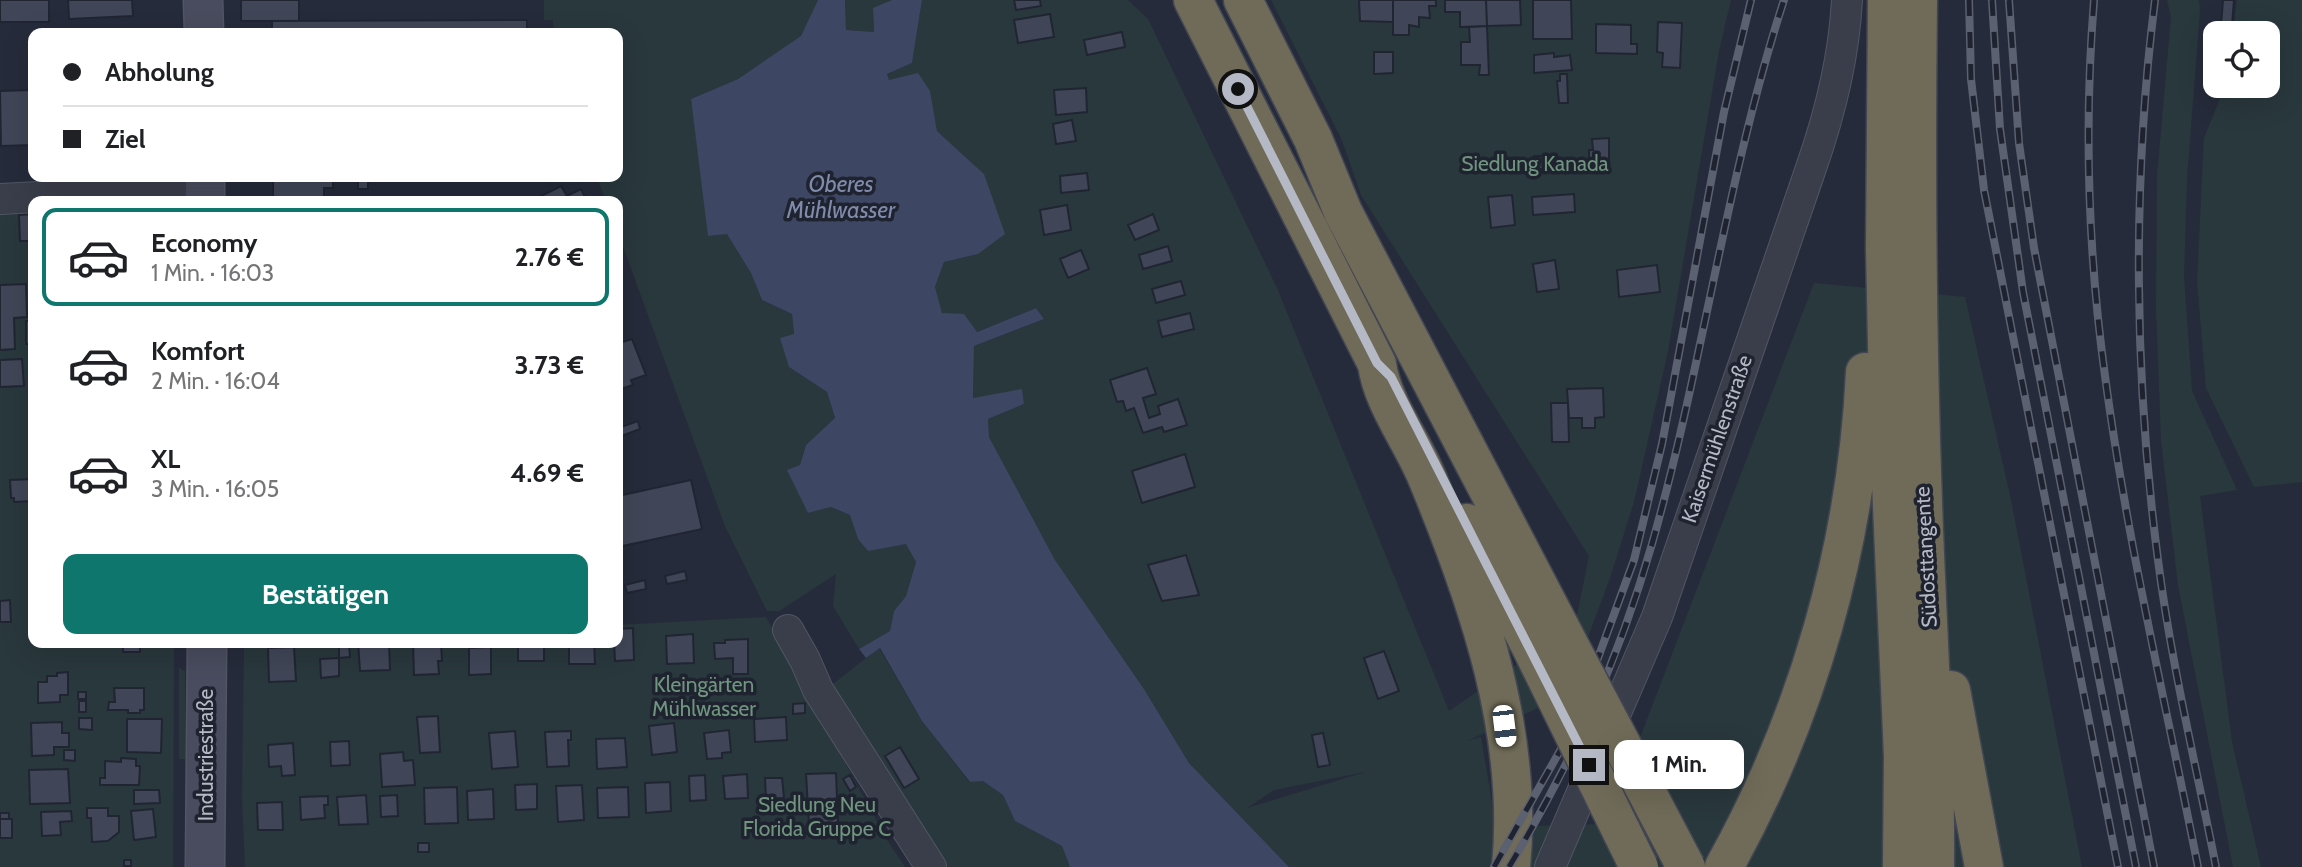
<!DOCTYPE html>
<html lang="de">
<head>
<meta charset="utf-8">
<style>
  body { margin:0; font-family:Cabin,sans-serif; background:#f2f2f2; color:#202124; height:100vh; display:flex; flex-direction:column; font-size:26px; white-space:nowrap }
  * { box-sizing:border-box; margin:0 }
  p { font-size:23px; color:#757577 }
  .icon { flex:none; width:38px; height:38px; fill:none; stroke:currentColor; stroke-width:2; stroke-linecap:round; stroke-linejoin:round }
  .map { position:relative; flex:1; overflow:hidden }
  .details { position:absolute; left:28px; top:196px; width:595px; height:452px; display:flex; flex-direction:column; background:#fff; border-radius:14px; box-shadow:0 7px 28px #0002 }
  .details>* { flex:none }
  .hud { position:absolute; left:28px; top:28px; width:595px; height:154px; border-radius:14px; box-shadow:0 7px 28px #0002; display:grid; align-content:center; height:154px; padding:0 35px; background:#fff }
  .controls { position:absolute; left:2203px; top:21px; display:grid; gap:14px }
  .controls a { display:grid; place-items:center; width:77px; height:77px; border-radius:14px; background:#fff; box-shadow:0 7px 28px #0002; font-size:35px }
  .end { position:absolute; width:32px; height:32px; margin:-16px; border:9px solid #b5b9c6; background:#111; box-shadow:0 0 0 4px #111 }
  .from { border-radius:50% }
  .bubble { position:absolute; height:49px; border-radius:14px; background:#fff; box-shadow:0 7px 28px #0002; font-size:23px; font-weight:700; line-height:49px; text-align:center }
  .car { position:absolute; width:21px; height:42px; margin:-21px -10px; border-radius:9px; box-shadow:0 0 5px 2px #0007; background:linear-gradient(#fff 24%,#345 0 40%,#fff 0 76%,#345 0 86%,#fff 0) }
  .hud b { display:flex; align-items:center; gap:24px; height:66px; font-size:26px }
  .hud b+b { border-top:2px solid #e0e0e0 }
  .hud i { width:18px; height:18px; background:#202124 }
  ul { padding:12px 0 0; list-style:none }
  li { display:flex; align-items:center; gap:21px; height:98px; margin:0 14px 10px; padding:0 21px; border:4px solid transparent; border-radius:14px }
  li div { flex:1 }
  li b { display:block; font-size:26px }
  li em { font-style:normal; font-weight:700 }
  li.active { border-color:#0f766e }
  li>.icon { width:63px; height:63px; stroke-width:1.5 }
  .button { display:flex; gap:14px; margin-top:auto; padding:14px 35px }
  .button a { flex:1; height:80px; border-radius:14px; background:#0f766e; color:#fff; font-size:28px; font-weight:700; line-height:80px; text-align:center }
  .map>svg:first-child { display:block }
  .green { fill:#29383d; fill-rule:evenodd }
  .water { fill:#3d4662 }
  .building { fill:#404657; stroke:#212532; stroke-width:2 }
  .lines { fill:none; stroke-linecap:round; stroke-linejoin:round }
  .street-casing { stroke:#525663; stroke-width:32 }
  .secondary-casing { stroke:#525663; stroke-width:41 }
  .highway-casing { stroke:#424653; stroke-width:41 }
  .street { stroke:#3a3e4b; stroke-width:30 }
  .secondary { stroke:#484c5e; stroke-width:38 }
  .highway { stroke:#706b58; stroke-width:38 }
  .rail-casing { stroke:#5c6172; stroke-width:8 }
  .rail { stroke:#1f2330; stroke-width:5; stroke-dasharray:16; stroke-linecap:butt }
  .highway-bridge-casing { stroke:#424653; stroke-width:41; stroke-linecap:butt }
  .highway-bridge { stroke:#706b58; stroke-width:38 }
  .route { stroke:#b5b9c6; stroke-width:9 }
  .labels { text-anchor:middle; stroke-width:7; stroke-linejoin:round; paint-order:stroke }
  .park-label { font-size:21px; fill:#6f957e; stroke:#1f2330 }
  .street-label { font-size:21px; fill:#b5b9c6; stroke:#1f2330 }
  .water-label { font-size:23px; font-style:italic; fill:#808bab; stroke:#1f2330 }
</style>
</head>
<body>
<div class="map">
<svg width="2302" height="867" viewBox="0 0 2302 867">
  <rect width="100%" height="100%" fill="#262b3b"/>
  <path class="green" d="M544,0H818L802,36L738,79L691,99L709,236L727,233L751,273L762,300L792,314L794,334L789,367L827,392L835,419L806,445L800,465L808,513L831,507L850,515L858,539L907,544L916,562L906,596L894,611L890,631L859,649L833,606L836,574L779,611H767L725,526L618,233V201H606L597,177H618V33H554L553,20H544Z
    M845,0H892L873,9L874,32L846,30Z
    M922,0H1128L1148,19L1277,288L1449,711L1575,625L1589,556L1361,195L1342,140L1271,0H1731L1719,51L1668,351L1634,502L1610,578L1588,637L1577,690L1467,741L1481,737L1496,827L1607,824L1814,283L1965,297L2011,500L2082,867H1289L1189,763L1144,689L1055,560L989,437L988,419L1024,404L1022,390L973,398L974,346L1044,319L1036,308L976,332L942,314L935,287L944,262L978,254L984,174L937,131L930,92L889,80L887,74L912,63ZM1370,771H1369L1247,808L1274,790Z
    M2167,0H2199L2200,11L2187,178L2184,276L2192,391L2237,490L2200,496L2232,742L2261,867H2233L2178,585L2161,440L2156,308L2157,177L2171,17Z
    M2237,0H2302V482L2254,487L2206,388L2197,281L2204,138L2225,86H2268V33H2233Z
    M33,208V642H174L173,867H0V209Z
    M766,617L887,840L905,867H245L242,798L244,647L323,642H618V625Z
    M879,648L922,721L969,782L983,780L1003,795L1015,821L1062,846L1070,867H942L829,687Z
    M179,668L185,671L186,759H179Z"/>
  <path class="water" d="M818,0H845L846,30L874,32L873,8L892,0H922L912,63L887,74L889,80L918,73L930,91L937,131L984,174L1005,234L978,254L944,262L935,287L942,313L964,314L977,332L1036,308L1044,319L974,346L973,398L1022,389L1024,404L988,419L989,437L1055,560L1144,689L1189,763L1289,867H1070L1062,846L1015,821L1003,795L983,781L970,782L922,721L880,648L866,658L859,649L890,631L894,611L906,596L916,562L906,544L868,551L858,539L850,515L831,507L808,513L787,470L800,465L806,445L835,418L827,392L789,367L780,338L794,334L792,314L762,300L751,273L727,234L708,236L691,99L738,79L801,36Z"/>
  <path class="building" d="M0,0H49V22H0Z
    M68,0H132L133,16L69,19Z
    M241,0H299V21H241Z
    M1014,0H1040L1041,6L1016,10Z
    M1359,0H1393V22L1360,21Z
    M1393,0H1436V6H1429L1430,18L1419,17V27L1409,25V35H1393Z
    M1445,0H1486L1487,26L1460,27V12H1445Z
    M1486,0H1520L1521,25L1487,26Z
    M1533,0H1571L1572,39H1533Z
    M2223,0H2234L2232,26L2221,25Z
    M1050,14L1054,37L1018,43L1014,20Z
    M527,20V33H272V21Z
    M1658,22L1682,23L1680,68L1662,67L1663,53L1657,52Z
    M1596,24L1631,25V44H1637V54L1596,53Z
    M1487,26L1489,75H1479L1480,65H1461V42H1470L1469,27Z
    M1122,32L1125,47L1087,55L1084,40Z
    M1374,52H1393V73L1374,74Z
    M1554,53V57L1570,55L1572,70L1534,73V55Z
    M1560,74H1567L1568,103H1559L1557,81H1560Z
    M1086,88L1087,112L1056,115L1054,90Z
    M33,90V145L1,146L0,91Z
    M1072,120L1076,141L1056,144L1053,124Z
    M1609,138V161H1589V150H1593L1592,139Z
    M1534,156H1552L1551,169H1534Z
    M1087,173L1089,190L1061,193L1060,176Z
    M273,177H333V188H324V198H333V201H273Z
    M358,177H368V189H358Z
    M561,186L567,196L581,189L587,201H531Z
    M1574,194L1575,212L1533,215L1532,197Z
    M1512,195L1515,225L1491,228L1488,197Z
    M1067,205L1071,230L1044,235L1040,210Z
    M33,214V241H20L19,215Z
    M1153,214L1159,230L1135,240L1128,225Z
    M1168,246L1172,261L1143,269L1139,255Z
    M1081,250L1089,269L1068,278L1060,259Z
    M1555,260L1559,289L1537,292L1533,264Z
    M1657,265L1660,292L1619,297L1617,270Z
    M1181,281L1185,295L1156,303L1152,289Z
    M26,284L27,317L14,318L15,349L0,350V285Z
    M1190,313L1194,329L1162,337L1158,321Z
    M26,321H33V344H26Z
    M618,338L619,343L632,339L646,375L631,380L633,385L618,390Z
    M22,359L24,386L0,387V360Z
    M1147,368L1156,394L1143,398L1149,418L1160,414L1158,406L1178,399L1187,425L1164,432L1162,427L1143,433L1134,408L1126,411L1123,401L1117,402L1110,380Z
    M1603,388L1604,417L1595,418V428H1582V418H1569L1567,389Z
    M1551,403H1568L1569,442H1552Z
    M638,421L640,429L619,437L618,428Z
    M1185,454L1195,487L1142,503L1132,471Z
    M33,479V501L14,502V498H11L10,480Z
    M691,480L702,529L618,547V496Z
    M1186,555L1199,595L1162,601L1148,565Z
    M685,571L687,580L667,584L665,576Z
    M645,580L646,589L627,593L625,585Z
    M10,600L11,622H0V601Z
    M633,628L634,660L615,661L614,642H618V629Z
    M693,634L694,663L667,664L666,636Z
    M748,639V674H733V658L715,659L714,643H725V640Z
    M123,642H140V652H123Z
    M358,642H389L390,670L360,671Z
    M413,642H441L442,661H438L439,674L414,675Z
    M518,642H544V661H518Z
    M569,642H594L595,664H569Z
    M339,643H349L350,657L339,658Z
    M294,647L296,681L269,682L268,648Z
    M491,647V674L469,675V648Z
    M1384,651L1399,691L1378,699L1364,658Z
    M339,658V676L321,678L320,659Z
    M68,672V695H60V702L38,703V682H47V676H57V673Z
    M114,688H144V710H140V713H128V710H108L109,702H115Z
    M78,692H86V699H78Z
    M79,701H86V712H79Z
    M805,703V713L793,714V704Z
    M438,716L440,752L420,753L417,717Z
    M786,717L787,740L755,742L754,719Z
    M79,718H92V730L79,729Z
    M127,719H162L161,753L127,752Z
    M62,722V733H69V747H54V755L32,756L31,723Z
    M674,723L677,752L652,755L649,726Z
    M729,730L731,752L722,753V758L707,759L704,733Z
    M515,731L518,767L492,769L489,733Z
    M571,731V740H568L569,766L547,767L545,732Z
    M1323,733L1330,765L1318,767L1312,735Z
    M625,738L627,767L597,769L596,739Z
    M349,741L350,765L331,766L330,742Z
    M293,743L295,775L282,776L281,766L269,767L268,745Z
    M900,747L919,779L904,788L885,756Z
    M64,750H75V761L64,760Z
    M403,752L404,761L413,760L415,785L382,787L380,754Z
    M121,758L136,759V766H140L139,785H100V778H105V761L121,762Z
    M68,769L70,803L30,804L29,770Z
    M836,773L838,823L809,824L806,774Z
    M747,774L748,798L725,799L723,776Z
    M705,775L706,800L690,801L689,776Z
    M850,775L856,787L850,791L843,779Z
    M765,778H782L784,798L766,799Z
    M670,782L671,811L646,813L645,783Z
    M537,784V809L516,810L515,785Z
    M582,785L584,820L558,822L556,786Z
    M457,787L458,823L425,824L424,788Z
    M628,787L629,817L598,818L597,788Z
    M493,789L494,819L468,820L467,791Z
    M134,790H159L160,803L134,804Z
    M366,795L368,824L339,825L337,797Z
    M397,795L398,816L381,817L380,796Z
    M328,796V805H324L325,818L301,820L300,797Z
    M282,802L283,830H258L257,803Z
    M87,808H108V816H119V832L108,841L92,842L91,818H87Z
    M153,809L156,837L134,840L131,811Z
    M71,811L72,821L60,822L61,835L42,836L41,812Z
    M0,813H9V819H0Z
    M0,819H12V838H0Z
    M418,843H429V852H418Z
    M124,860H131V866H124Z"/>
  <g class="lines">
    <g class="street-casing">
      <path id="street" d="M0,199L205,188
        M788,630L805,660L818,690L931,867
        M1550,867L1657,617L1811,168C1830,114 1844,57 1847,0"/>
    </g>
    <g class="secondary-casing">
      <path id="secondary" d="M203,0L204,33
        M205,177V201
        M205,867L207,642"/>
    </g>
    <g class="highway-casing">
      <path id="highway" d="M1193,0L1377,364C1382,403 1413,442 1428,480C1478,601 1524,734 1511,867
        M1243,0L1313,139L1343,212L1561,629
        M1887,0L1885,248L1889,437L1903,756L1902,867
        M1918,0C1916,168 1917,335 1923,502C1927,624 1936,745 1935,867
        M1467,523L1529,643
        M1951,690L1984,867
        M1724,867C1808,716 1857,544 1865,372"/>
    </g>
    <use href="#street" class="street"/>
    <use href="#secondary" class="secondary"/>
    <use href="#highway" class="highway"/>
    <g class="rail-casing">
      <path id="rail" d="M1969,0L1971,79L1984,190L2118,867
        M1992,0L2000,129L2023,292L2136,867
        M2009,0L2019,143L2034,248L2154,867
        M2094,0C2084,125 2088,252 2105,376C2127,541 2166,704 2198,867
        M2155,0C2132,183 2134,377 2158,560C2171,663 2196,765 2216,867
        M1494,867L1561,749L1584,696L1634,560L1662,444L1724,112L1751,0
        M1509,867C1572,762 1618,662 1652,544C1703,365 1726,178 1784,0"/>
    </g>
    <use href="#rail" class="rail"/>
    <g class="highway-bridge-casing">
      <path id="highway-bridge" d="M1561,629L1686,867
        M1529,643L1639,867"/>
    </g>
    <use href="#highway-bridge" class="highway-bridge"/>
  </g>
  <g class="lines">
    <path class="route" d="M1238,89L1377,363L1391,377L1589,765"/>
  </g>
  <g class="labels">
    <g class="park-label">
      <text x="1535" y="171">Siedlung Kanada</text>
      <text x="704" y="692">Kleingärten<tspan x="704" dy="24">Mühlwasser</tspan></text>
      <text x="817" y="812">Siedlung Neu<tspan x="817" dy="24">Florida Gruppe C</tspan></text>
    </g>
    <g class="street-label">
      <text transform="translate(1717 439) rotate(-71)" y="7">Kaisermühlenstraße</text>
      <text transform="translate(1926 557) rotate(-93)" y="7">Südosttangente</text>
      <text transform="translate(206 755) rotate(-90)" y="7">Industriestraße</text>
    </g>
    <g class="water-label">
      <text x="841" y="192">Oberes<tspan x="841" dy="26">Mühlwasser</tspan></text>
    </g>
  </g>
</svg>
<div class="controls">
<a><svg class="icon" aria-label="locate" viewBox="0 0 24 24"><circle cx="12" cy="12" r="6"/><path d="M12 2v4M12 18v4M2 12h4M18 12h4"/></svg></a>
</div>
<i class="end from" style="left:1238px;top:89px"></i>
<i class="end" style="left:1589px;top:765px"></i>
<div class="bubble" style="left:1614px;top:740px;width:130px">1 Min.</div>
<i class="car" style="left:1504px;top:726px;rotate:173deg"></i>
<div class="hud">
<b><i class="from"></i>Abholung</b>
<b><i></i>Ziel</b>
</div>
<section class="details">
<ul>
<li class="active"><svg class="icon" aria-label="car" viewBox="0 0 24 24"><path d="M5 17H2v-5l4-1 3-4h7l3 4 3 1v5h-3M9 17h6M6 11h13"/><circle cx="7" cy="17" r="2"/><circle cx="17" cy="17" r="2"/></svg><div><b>Economy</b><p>1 Min. · 16:03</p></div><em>2.76 €</em></li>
<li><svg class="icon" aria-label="car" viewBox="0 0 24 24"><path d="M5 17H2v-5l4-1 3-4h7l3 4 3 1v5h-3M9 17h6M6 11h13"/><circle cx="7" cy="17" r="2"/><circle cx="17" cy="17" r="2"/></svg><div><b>Komfort</b><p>2 Min. · 16:04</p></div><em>3.73 €</em></li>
<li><svg class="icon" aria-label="car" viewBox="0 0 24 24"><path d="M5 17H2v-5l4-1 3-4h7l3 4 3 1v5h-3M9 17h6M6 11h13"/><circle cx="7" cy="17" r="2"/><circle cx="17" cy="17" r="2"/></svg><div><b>XL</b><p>3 Min. · 16:05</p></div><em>4.69 €</em></li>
</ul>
<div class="button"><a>Bestätigen</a></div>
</section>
</div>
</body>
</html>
